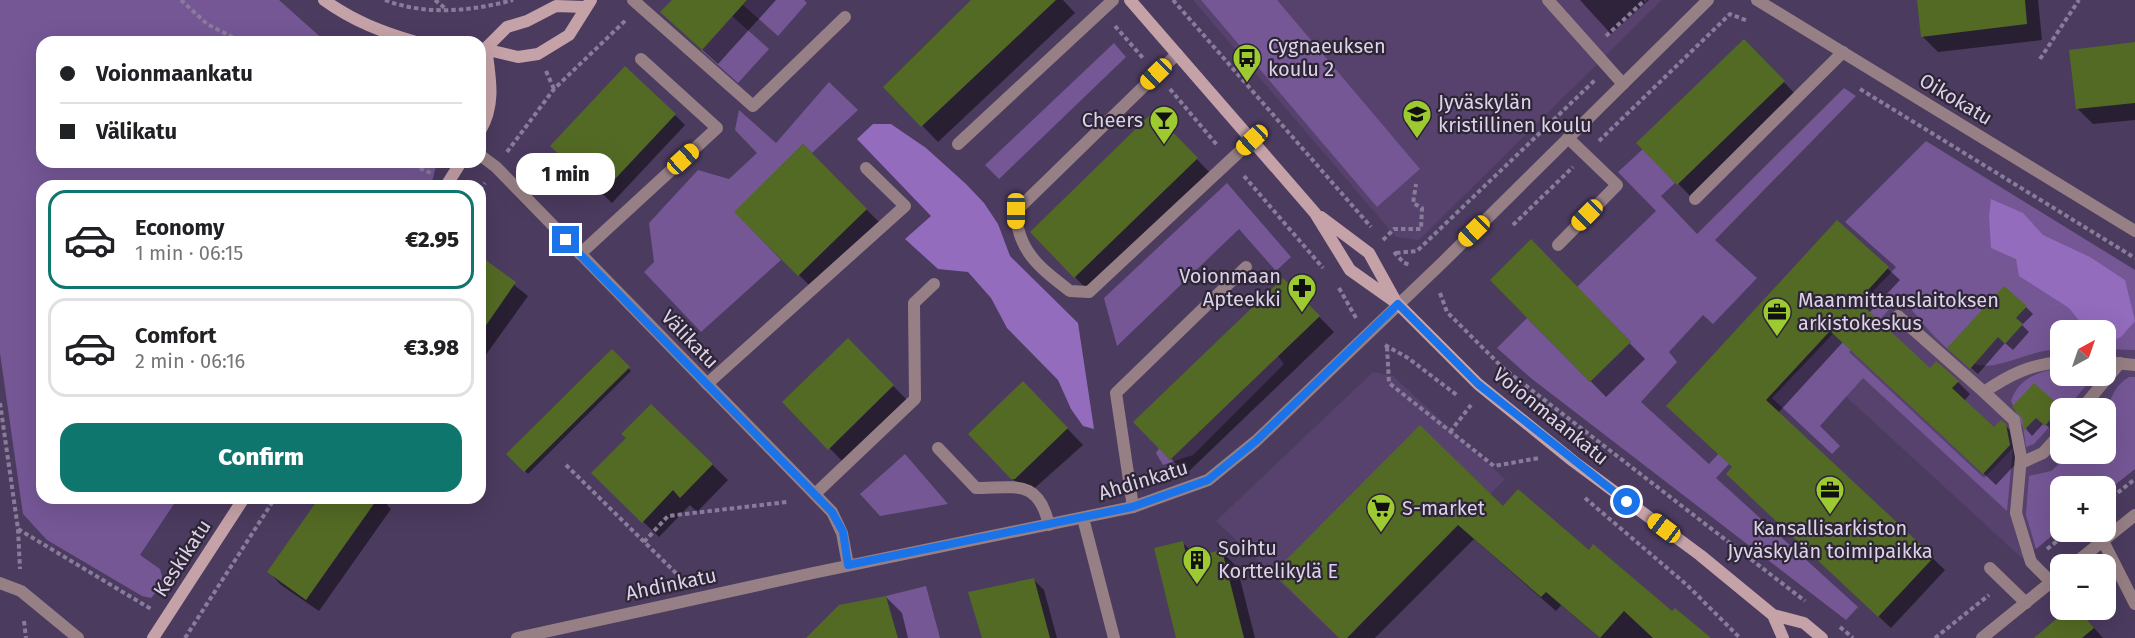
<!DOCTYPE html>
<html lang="en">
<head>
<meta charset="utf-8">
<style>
  body { margin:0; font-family:"Fira Sans",sans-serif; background:#f2f2f2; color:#202124; height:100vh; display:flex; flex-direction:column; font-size:22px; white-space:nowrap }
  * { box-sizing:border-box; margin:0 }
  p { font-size:20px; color:#757577 }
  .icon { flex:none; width:33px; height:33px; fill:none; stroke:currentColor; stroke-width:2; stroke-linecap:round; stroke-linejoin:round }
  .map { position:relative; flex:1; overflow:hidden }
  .side { position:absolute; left:36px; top:180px; width:450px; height:324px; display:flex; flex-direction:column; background:#fff; border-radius:18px; box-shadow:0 6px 24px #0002 }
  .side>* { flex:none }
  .banner { position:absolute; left:36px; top:36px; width:450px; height:132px; border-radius:18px; box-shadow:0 6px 24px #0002; display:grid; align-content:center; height:132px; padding:0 24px; background:#fff }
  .needle { width:39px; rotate:40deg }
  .controls { position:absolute; left:2050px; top:320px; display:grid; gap:12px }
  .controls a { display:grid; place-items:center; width:66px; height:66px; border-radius:12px; background:#fff; box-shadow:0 6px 24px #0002; font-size:30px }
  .end { position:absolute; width:27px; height:27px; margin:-14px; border:8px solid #1a73e8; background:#fff; box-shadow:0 0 0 3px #fff }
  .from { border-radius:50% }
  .bubble { position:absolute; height:42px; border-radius:18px; background:#fff; box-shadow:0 6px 24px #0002; font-size:20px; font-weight:800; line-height:42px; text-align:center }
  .car { position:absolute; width:18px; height:36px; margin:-18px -9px; border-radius:8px; box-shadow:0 0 4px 2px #0007; background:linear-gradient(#f5c518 24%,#345 0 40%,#f5c518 0 76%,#345 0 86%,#f5c518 0) }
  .banner b { display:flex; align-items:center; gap:21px; height:57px; font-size:22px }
  .banner b+b { border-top:2px solid #e0e0e0 }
  .banner i { width:15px; height:15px; background:#202124 }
  ul { padding:10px 0 0; list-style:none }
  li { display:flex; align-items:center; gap:18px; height:99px; margin:0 12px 9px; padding:0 12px; border:3px solid #e0e0e0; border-radius:18px }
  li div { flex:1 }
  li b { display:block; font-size:22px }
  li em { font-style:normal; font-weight:800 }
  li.active { border-color:#0f766e }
  li>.icon { width:54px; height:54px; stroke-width:1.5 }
  .button { display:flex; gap:12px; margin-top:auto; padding:12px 24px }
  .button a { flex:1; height:69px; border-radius:18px; background:#0f766e; color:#fff; font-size:24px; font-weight:800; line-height:69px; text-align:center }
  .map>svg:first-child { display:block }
  .built { fill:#56426d; fill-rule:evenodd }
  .green { fill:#755796 }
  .forest { fill:#936cbd }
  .shadow { fill:#0007 }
  .building { fill:#536a24 }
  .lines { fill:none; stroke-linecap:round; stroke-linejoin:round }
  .path { stroke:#897c9a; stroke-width:4; stroke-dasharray:4.5 3; stroke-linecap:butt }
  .lane { stroke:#978085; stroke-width:12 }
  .street { stroke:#978085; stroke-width:12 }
  .secondary { stroke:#c5a2a8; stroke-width:12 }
  .route { stroke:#1a73e8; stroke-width:8 }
  .labels { text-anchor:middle; stroke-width:4.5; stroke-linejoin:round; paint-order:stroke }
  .poi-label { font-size:20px; fill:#ddd3e9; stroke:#2e2637; text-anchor:start }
  .street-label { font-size:20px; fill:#ddd3e9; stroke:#2e2637 }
</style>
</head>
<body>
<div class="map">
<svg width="2135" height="638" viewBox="0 0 2135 638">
  <rect width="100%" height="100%" fill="#4b3b5f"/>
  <path class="built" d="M1193,0H1662L1419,240L1396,237Z
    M1992,182L2135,270V469L2106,492V486H2061V528L2023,559L1818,371ZM2061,330H2106V375H2061ZM2061,408H2106V453H2061Z
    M1373,372L1393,376L1505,479L1347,638H1339L1216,521Z"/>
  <path class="green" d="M0,0H279L326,42H42V162H437L431,186H42V498H178L140,555L160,569L164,583L151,598L142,596L47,540L23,514L0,353Z
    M747,0H804L807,3L778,36L743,5Z
    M1201,0H1277L1420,169L1377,207Z
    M732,16L769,49L738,83L701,50Z
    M1114,43L1126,57L999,179L985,165Z
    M829,82L858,110L812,153L803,144L735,212L781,260L701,332L644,272L654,262L649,223L698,170L729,179L757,153L735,130L739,110L776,143Z
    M1844,88L1856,96L1715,240L1757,278L1713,324L1703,315L1669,352L1677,362L1641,402L1709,464L1742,429L1752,439L1716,478L1858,607L1846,620L1532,379L1497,348L1527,318L1590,382L1631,342L1577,287L1656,211L1618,172L1643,149L1675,183L1661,196L1697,234Z
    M1926,141L2135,270V350L2106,349V330H2061V349C2038,349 2016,361 1994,365C1955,372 1923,322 1901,297L1849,352L1984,478L2013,448L2007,511L1863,378L1820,426L1840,446L1832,454L1772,398L1896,267L1845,222Z
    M1227,183L1291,257L1276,271L1239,229L1117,346L1104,298Z
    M1278,356L1284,364L1193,455L1163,465L1156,453L1159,448L1170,460Z
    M2061,369V375H2095L2067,408H2061V414L2034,444L2026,447L2023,427L2011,401C2018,379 2039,370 2061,369Z
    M2129,377H2135V469L2106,492V486H2061V528L2036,549L2026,515L2029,476L2051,471L2072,453H2106C2106,427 2103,392 2129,377Z
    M905,454L948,504L880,516L860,494Z
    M926,586L940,638H898L886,596Z"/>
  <path class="forest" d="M873,124H891L926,148L966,184L984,203L998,224L1010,256L1078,323L1094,429L1083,426L1071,409L1058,380L1007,328L991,298L968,272L938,269L905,239L931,216L857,139Z
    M1991,199L2023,213L2043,235L2090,257L2125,280L2135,321L2121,337L2108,343L2106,330L2085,328L2069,308L2019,276L2016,259L1991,248L1989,216Z"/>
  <path class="shadow" d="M674,0H776L718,64L678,28Z
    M974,0H1063L1075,13L938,142L885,87Z
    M1580,0H1649L1611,34Z
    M1918,0H2038L2042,40L1938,52L1922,36Z
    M2135,44V120L2093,124L2078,109Z
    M1760,57L1799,98L1694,200L1639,143Z
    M675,115L685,125L612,203L562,156Z
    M1168,129L1212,175L1090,293L1075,277Z
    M803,146L882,225L815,291L736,212Z
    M1837,222L1900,280L1869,313L1930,370L1958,382L1970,394L1964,401L1995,430L2005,425L2018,438L2022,457L1996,485L1843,342L1778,413L1945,570L1891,628L1740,486L1734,468Z
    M1531,242L1645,359L1606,397L1492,280Z
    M480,258L528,296L480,363Z
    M1283,280L1334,332L1186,474L1135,422Z
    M2026,307L2033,314L2022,325L2029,332L2013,350L2005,343L1978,374L1956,355Z
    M848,340L908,401L845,464L784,402Z
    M612,351L631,371L528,474L508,454Z
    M2034,385L2061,409V422L2053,431L2044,423L2032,436L2026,429L2023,417Z
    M1038,398L1083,445L1028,494L1012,478Z
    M652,406L728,480L697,512L690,505L659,537L593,473L627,438Z
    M321,498H392L387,505L391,509L319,611L281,585L269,572Z
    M1503,509L1589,552L1709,638H1600L1561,605L1556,611L1474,539L1375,638H1341L1275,573Z
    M1183,543L1197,557L1221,551L1237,567L1255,638H1177Z
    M1034,580L1044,590L1057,638H983Z
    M886,597L902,613L908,638H808Z
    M2071,609H2077L2103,638H2035Z"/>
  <path class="building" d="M672,0H747L702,50L660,12Z
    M971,0H1056L921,127L883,87Z
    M1917,0H2025L2027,24L1921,37Z
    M1744,39L1785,81L1677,185L1636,143Z
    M2135,42V103L2076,109L2069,50Z
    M625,66L676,114L601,194L550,146Z
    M1153,112L1198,158L1074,278L1030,232Z
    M803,144L867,209L798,276L734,212Z
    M1837,220L1889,267L1858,301L1930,368L1936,361L1959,381L1952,388L1994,427L2001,420L2006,424L2010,445L1983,474L1830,331L1766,400L1934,557L1878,617L1726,474L1732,467L1666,406Z
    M1531,239L1631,342L1590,382L1490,280Z
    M480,256L516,282L480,334Z
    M1283,278L1320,316L1170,460L1133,422Z
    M2004,286L2027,306L2016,318L2023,324L2005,344L1998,337L1970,369L1947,348Z
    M848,338L894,385L828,450L782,402Z
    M612,349L630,367L524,472L506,454Z
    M1023,381L1068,428L1015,479H1011L968,434Z
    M2034,383L2061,407L2045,426L2036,418L2024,430L2022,418L2012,407Z
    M651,404L713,464L680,498L673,490L642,523L591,473L626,438L621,434Z
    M1420,425L1503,506L1518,489L1589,550L1593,544L1672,611L1675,608L1711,638H1653L1624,611L1600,638L1546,592L1541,597L1458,525L1347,638H1339L1273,573Z
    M319,498H378L306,600L267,572Z
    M1183,541L1187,558L1222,550L1244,638H1176L1154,548Z
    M1034,578L1050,638H982L968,592Z
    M886,596L898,638H806L839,605Z
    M2068,609H2078L2094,628L2082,638H2034Z"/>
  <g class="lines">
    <path class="path" d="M181,0L207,24L242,42
      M385,0C426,16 472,11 513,0
      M435,0L446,9
      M1173,0L1371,227
      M1115,26L1143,58
      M1606,36L1645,0
      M2040,59L2079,0
      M546,71L554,89
      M1170,89L1217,145
      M1860,89L2135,258
      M1599,141L1730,14L1748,21
      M507,152L554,89L626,20
      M406,162L433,174
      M1244,176L1323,268
      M480,190L485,183
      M1513,225L1573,167
      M1383,240L1394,229H1421L1422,208L1413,203L1416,184
      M1394,252L1404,263L1411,265
      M1396,253L1417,251L1595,80
      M1339,288L1356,318
      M1440,293L1447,312L1503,368L1805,601
      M1385,345L1408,358L1458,396
      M1387,347L1389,383L1494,466L1539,458
      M0,403L18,529L20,569
      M1450,432L1471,405
      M566,465L683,580
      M1585,498L1687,585L1740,638
      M2106,502L2135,479
      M18,529L151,609
      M644,542L668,516L787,502
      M2047,549L2070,531
      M24,621L26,638
      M1840,627L1853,638
      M185,638L275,498
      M1935,638L1989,595"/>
    <path class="lane" d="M633,0L753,106L845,17
      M1548,0L1623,84
      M1177,54L1016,211C1017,251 1040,268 1070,291L1089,292L1252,140
      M958,144L1113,0
      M1695,199L1843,52
      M1558,245L1617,185L1568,138
      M580,254L717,128L641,59
      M1898,316L1984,392
      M2106,362L2135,365
      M707,384L905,206L866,168
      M2082,408L2120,363
      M938,448L976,488C1015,488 1038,478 1049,525
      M2021,463L2043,453L2061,433
      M815,494L915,399L914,303L934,284
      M1133,507L1116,393L1246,267
      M2103,541L2135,604
      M1990,568L2026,603
      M2051,582L2031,562L2016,513L2021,457L2014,420L1984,392C2009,375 2031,364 2061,362"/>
    <path class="street" d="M1757,0L2135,231
      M480,155L496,167L832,512L842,533L848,565
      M1083,518L1114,638
      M2074,564L2135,515
      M0,583L21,591L78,638
      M517,638L813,573L1133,507L1208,480L1256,441L1443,262L1708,0
      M1982,638L2061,574"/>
    <path class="secondary" d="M324,0C353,21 382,32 416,42
      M1130,0L1315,213L1350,270L1398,304L1478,384L1573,461L1700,555L1773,615L1804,623L1822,638
      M480,48L518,57L538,54L569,35L591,0
      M486,48L507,27L527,21L556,6L584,7
      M480,131C496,105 490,77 486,48
      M446,186L461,162
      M1321,217L1369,253L1395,300
      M1773,615L1783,638
      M153,638L244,498"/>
  </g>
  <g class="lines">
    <path class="route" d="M566,240L832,512L843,532L848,565L1132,507L1208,480L1256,441L1398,304L1478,384L1627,502"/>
  </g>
  <defs>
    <g id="bus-pin" transform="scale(1.5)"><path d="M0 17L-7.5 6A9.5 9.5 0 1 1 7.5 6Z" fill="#9dca30" stroke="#2e2637"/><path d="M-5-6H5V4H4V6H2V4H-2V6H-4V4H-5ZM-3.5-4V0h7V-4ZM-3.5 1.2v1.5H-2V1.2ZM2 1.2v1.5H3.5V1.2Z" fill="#111"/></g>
    <g id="school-pin" transform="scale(1.5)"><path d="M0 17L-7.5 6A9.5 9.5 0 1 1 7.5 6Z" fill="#9dca30" stroke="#2e2637"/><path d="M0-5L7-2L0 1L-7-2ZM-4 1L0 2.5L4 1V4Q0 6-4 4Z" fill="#111"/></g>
    <g id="bar-pin" transform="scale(1.5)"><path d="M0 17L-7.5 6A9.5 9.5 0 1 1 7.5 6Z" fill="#9dca30" stroke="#2e2637"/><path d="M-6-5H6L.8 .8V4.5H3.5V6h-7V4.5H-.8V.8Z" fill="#111"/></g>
    <g id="pharmacy-pin" transform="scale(1.5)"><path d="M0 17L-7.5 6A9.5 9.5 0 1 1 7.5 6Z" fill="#9dca30" stroke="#2e2637"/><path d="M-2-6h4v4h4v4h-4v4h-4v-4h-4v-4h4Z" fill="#111"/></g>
    <g id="office-pin" transform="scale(1.5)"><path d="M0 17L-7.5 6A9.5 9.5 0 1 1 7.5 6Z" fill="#9dca30" stroke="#2e2637"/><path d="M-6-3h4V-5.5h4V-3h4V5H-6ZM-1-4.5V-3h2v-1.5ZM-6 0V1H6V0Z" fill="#111"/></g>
    <g id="supermarket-pin" transform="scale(1.5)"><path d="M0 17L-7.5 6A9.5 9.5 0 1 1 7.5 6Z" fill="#9dca30" stroke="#2e2637"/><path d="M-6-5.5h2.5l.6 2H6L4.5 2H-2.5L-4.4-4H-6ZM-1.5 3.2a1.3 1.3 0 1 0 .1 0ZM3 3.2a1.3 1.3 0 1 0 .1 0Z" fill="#111"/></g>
    <g id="building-pin" transform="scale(1.5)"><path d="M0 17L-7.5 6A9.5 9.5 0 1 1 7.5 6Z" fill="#9dca30" stroke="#2e2637"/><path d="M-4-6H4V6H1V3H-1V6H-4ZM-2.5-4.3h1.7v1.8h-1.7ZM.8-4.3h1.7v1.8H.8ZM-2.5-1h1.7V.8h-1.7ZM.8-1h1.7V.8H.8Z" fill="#111"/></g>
  </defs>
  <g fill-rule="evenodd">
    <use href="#bus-pin" x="1247" y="58"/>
    <use href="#school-pin" x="1417" y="114"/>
    <use href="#bar-pin" x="1164" y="120"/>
    <use href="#pharmacy-pin" x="1302" y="288"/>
    <use href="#office-pin" x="1777" y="312"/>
    <use href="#office-pin" x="1830" y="490"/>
    <use href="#supermarket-pin" x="1381" y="508"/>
    <use href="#building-pin" x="1197" y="560"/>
  </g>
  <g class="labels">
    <g class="poi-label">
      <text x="1268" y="53">Cygnaeuksen<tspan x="1268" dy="23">koulu 2</tspan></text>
      <text x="1438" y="109">Jyväskylän<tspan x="1438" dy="23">kristillinen koulu</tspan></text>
      <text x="1143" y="127" text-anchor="end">Cheers</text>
      <text x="1281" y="283" text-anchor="end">Voionmaan<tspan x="1281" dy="23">Apteekki</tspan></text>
      <text x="1798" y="307">Maanmittauslaitoksen<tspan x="1798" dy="23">arkistokeskus</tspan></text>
      <text x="1402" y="515">S-market</text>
      <text x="1830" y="535" text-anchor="middle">Kansallisarkiston<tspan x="1830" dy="23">Jyväskylän toimipaikka</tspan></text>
      <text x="1218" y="555">Soihtu<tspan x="1218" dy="23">Korttelikylä E</tspan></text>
    </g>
    <g class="street-label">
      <text transform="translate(1956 99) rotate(31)" y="7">Oikokatu</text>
      <text transform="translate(690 339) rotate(46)" y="7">Välikatu</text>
      <text transform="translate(1551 416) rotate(39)" y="7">Voionmaankatu</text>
      <text transform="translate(1143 480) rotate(-17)" y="7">Ahdinkatu</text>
      <text transform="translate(182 558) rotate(-57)" y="7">Keskikatu</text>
      <text transform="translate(671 584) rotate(-12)" y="7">Ahdinkatu</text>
    </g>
  </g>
</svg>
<div class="controls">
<a><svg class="needle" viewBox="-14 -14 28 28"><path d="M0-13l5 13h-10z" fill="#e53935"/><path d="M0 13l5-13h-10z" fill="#757577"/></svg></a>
<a><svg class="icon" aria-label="layers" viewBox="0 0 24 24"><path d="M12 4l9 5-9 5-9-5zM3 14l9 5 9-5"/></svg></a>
<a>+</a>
<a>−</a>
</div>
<i class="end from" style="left:1627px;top:502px"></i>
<i class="end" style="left:566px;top:240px"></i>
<div class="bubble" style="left:516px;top:153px;width:99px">1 min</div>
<i class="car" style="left:1156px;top:74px;rotate:226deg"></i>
<i class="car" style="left:1252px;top:140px;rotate:227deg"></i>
<i class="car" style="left:683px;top:159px;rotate:48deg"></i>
<i class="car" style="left:1016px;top:211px;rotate:180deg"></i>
<i class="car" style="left:1587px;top:215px;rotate:225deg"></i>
<i class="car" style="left:1474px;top:231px;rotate:226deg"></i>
<i class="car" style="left:1664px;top:528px;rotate:307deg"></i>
<div class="banner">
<b><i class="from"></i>Voionmaankatu</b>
<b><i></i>Välikatu</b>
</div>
<section class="side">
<ul>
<li class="active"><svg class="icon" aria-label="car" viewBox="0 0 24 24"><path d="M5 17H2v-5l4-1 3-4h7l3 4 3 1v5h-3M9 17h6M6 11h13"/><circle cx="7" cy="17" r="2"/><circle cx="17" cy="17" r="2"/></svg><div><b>Economy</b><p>1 min · 06:15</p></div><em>€2.95</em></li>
<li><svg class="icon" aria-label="car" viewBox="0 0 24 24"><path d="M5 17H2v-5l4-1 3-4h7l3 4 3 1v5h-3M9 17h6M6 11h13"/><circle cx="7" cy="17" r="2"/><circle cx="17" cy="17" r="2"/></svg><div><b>Comfort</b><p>2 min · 06:16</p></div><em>€3.98</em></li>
</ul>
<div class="button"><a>Confirm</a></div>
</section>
</div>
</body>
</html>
